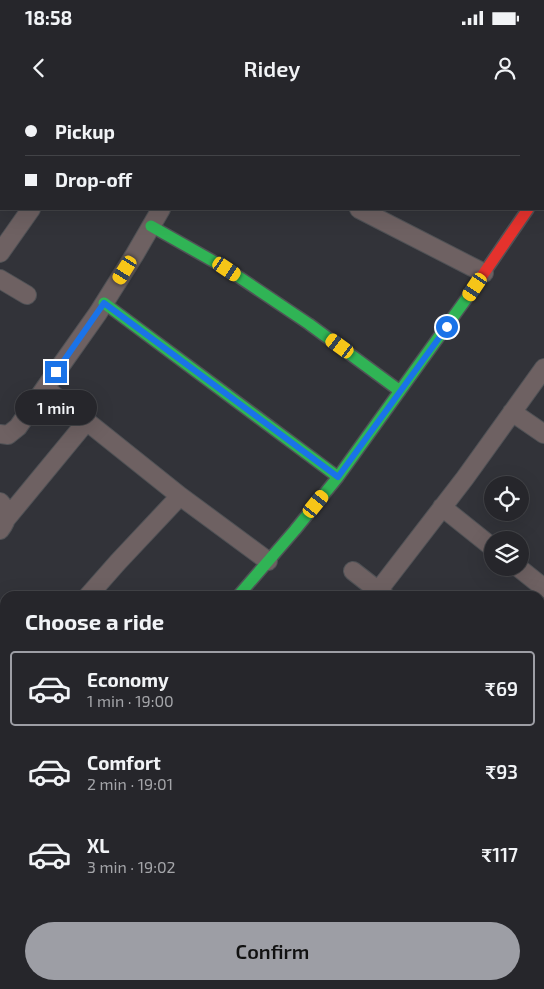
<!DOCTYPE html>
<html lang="en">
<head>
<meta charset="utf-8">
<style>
  body { margin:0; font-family:"Exo 2",sans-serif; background:#323237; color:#f1f3f6; height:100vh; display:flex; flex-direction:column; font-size:19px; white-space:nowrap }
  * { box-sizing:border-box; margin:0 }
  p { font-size:16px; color:#a4a5a9 }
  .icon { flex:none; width:28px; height:28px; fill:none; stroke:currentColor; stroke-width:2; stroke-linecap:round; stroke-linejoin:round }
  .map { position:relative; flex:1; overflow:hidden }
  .panel { position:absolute; left:0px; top:491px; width:545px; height:399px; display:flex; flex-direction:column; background:#26262b; border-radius:15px 15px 0 0; box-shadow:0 5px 20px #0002,0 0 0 1px #424347 }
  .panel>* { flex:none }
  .top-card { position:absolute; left:0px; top:0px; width:545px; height:110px; box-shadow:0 5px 20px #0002,0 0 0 1px #424347; display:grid; align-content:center; height:110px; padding:0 25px; background:#26262b }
  .tools { position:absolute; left:484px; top:376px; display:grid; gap:10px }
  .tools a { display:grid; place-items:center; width:45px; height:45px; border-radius:50%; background:#26262b; box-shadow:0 5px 20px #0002,0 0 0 1px #424347; font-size:25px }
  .end { position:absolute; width:22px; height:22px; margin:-11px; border:6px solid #1a73e8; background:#fff; box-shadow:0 0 0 2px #fff }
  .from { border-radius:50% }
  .bubble { position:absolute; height:35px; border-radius:18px; background:#26262b; box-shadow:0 5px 20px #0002,0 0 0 1px #424347; font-size:16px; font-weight:600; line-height:35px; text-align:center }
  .car { position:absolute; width:15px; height:30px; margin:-15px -8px; border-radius:6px; box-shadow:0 0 4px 1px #0007; background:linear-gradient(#f5c518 24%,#345 0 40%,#f5c518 0 76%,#345 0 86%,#f5c518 0) }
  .top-card b { display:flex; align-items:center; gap:18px; height:48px; font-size:19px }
  .top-card b+b { border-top:1px solid #424347 }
  .top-card i { width:12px; height:12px; background:#f1f3f6 }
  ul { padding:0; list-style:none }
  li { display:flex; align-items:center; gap:15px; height:75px; margin:0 10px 8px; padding:0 15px; border:2px solid transparent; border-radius:5px }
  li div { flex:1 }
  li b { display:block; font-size:19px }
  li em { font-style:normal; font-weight:600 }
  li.selected { border-color:#9d9ea5 }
  li>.icon { width:45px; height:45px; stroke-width:1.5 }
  h2 { padding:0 25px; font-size:22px; line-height:60px }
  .button { display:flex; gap:10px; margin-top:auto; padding:10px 25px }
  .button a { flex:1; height:58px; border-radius:30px; background:#9d9ea5; color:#111; font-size:20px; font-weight:600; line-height:58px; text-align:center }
  .status { display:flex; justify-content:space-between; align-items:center; height:35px; padding:0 25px; background:#26262b; direction:ltr }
  .status svg { height:14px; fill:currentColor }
  header { display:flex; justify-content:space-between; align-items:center; height:65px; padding:0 25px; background:#26262b; font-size:22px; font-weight:600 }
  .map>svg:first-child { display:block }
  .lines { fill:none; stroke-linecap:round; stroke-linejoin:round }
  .street-casing { stroke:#505256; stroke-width:20 }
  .fast-casing { stroke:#505256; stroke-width:14 }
  .slow-casing { stroke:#505256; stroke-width:14 }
  .jam-casing { stroke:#505256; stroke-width:14 }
  .street { stroke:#6e6162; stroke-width:18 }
  .fast { stroke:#30b455; stroke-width:11 }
  .slow { stroke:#ff9f0a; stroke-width:11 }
  .jam { stroke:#e5322d; stroke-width:11 }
  .route { stroke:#1a73e8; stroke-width:6 }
</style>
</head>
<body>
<div class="status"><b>18:58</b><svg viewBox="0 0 49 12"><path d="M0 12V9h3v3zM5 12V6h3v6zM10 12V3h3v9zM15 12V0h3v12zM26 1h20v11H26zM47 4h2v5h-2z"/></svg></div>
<header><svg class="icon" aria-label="back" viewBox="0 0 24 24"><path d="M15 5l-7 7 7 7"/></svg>Ridey<svg class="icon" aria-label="person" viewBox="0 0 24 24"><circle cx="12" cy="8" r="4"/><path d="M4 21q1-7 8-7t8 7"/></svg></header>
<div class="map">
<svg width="544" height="889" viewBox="0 0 544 889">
  <rect width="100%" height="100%" fill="#323339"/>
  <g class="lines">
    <g class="street-casing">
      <path id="street" d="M221,1V0
        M0,16H1
        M544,86V85
        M359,109L484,173
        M0,153L31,109
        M0,179L27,195
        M45,288L180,396L268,461
        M512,312L544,334
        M0,334L8,335L18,327L45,288L98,213L135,154L161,109
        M0,402C9,412 8,420 0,430
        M442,407L492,447
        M7,418L87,321
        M519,468L544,488
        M353,471L385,496
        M378,491L465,378L544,268
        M88,496L118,462L180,396
        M540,569L544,564
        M0,605L5,599
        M540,618L544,621
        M0,649L5,653
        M0,784L5,777
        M540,798L544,794
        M119,885L124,889
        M239,885L244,889
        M402,885L409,889
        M529,885L534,889
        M156,889L159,885
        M315,889L317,885
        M438,889L443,885"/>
    </g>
    <g class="fast-casing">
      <path id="fast" d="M151,126L227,169L309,224L400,291
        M104,203L338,377
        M238,496L295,430L338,377L469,195"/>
    </g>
    <g class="slow-casing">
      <path id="slow" d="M468,0L471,1"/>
    </g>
    <g class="jam-casing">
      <path id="jam" d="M469,195L528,109"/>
    </g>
    <use href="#street" class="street"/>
    <use href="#fast" class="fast"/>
    <use href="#slow" class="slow"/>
    <use href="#jam" class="jam"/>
  </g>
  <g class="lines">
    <path class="route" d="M56,272L104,203L338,377L447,227"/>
  </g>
</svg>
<div class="tools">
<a><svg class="icon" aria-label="locate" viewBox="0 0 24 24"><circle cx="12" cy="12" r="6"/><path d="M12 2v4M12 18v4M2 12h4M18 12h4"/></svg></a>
<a><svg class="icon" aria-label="layers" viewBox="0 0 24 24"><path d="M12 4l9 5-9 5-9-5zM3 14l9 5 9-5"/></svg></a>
</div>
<i class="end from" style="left:447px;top:227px"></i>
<i class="end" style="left:56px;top:272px"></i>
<div class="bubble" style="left:15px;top:290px;width:82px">1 min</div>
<i class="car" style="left:227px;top:169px;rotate:124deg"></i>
<i class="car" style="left:125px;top:170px;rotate:212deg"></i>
<i class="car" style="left:475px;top:187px;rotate:214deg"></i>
<i class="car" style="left:340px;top:246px;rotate:306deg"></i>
<i class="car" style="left:316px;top:404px;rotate:39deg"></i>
<div class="top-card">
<b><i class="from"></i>Pickup</b>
<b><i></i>Drop-off</b>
</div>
<section class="panel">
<h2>Choose a ride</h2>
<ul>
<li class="selected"><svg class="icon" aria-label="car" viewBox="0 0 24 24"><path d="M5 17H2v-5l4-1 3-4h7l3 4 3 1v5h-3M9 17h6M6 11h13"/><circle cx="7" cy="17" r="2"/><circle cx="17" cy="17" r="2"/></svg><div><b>Economy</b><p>1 min · 19:00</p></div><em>₹69</em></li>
<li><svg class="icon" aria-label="car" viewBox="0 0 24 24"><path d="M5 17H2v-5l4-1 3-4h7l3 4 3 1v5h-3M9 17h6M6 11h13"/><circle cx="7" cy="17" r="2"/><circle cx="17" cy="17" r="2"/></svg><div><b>Comfort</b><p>2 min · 19:01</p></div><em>₹93</em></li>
<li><svg class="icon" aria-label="car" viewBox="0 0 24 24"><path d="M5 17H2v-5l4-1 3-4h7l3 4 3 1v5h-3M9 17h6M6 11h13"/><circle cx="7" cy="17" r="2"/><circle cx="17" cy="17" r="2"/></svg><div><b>XL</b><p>3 min · 19:02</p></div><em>₹117</em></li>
</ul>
<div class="button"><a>Confirm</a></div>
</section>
</div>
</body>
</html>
